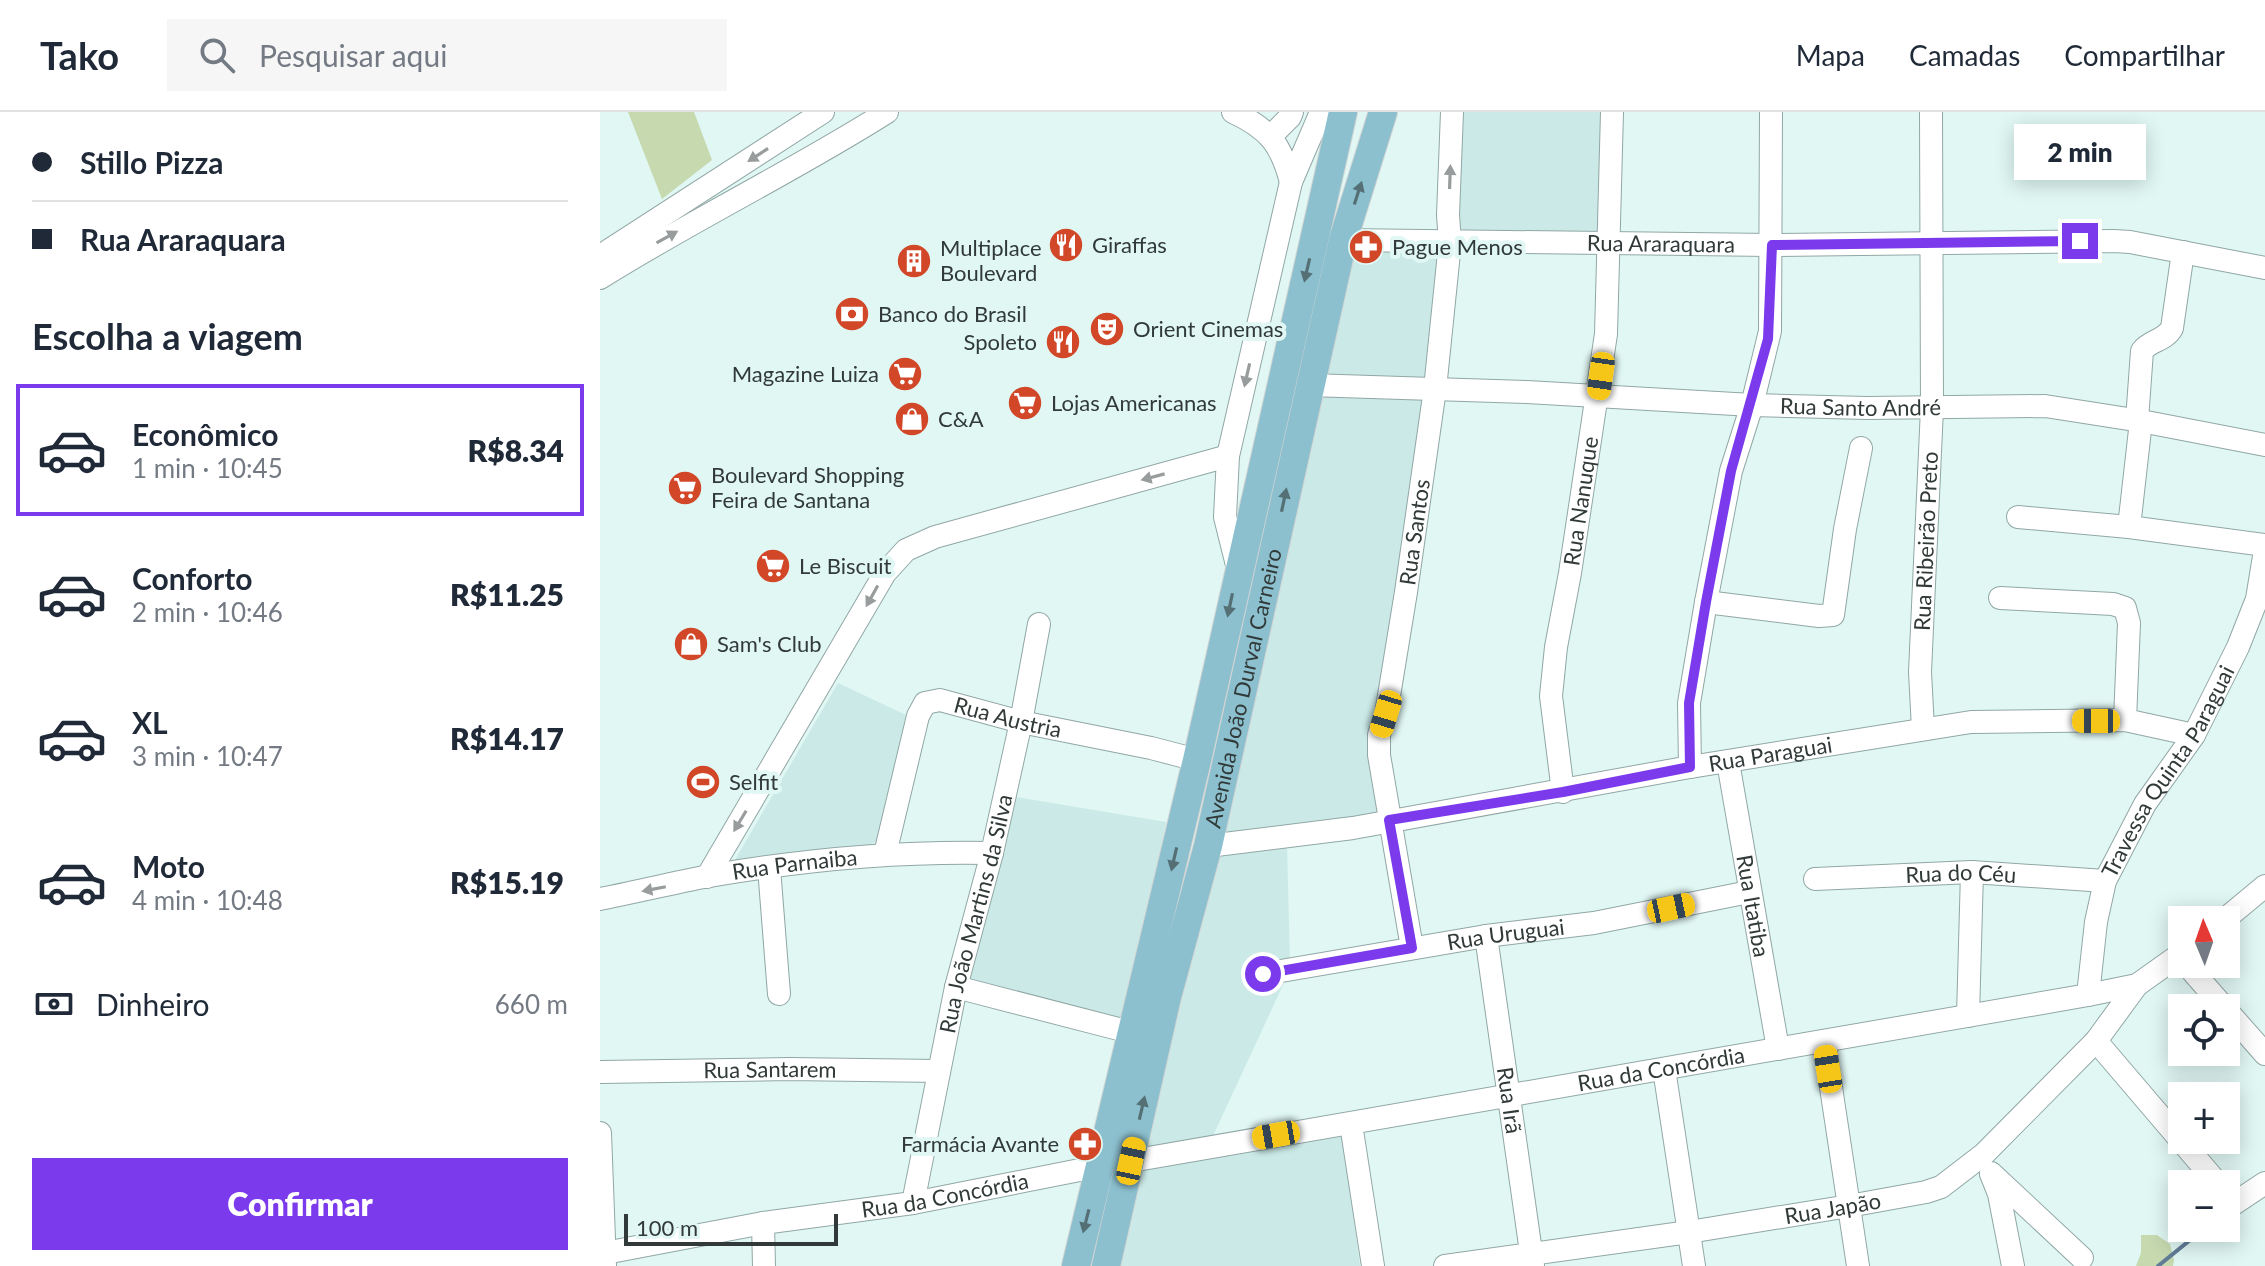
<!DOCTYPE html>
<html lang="pt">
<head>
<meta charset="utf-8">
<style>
  body { margin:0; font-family:Lato,sans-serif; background:#f6f6f7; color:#1f2937; height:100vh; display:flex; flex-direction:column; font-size:30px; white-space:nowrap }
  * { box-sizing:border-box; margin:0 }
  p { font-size:26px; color:#747a83 }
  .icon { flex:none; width:44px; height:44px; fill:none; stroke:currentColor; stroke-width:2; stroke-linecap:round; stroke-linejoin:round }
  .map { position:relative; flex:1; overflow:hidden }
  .details { display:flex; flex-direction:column; background:#fff; width:600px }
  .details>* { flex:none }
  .hud { display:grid; align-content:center; height:176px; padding:0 32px; background:#fff }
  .needle { width:52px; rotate:358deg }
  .buttons { position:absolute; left:1568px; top:794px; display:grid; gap:16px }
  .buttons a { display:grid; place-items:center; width:72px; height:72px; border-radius:0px; background:#fff; box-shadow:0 4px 20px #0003; font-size:40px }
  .scale { position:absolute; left:24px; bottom:20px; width:214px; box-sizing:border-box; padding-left:8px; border:4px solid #313a39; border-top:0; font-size:22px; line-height:28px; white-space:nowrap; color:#313a39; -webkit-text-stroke:6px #e0f7f4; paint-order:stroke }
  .end { position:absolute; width:36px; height:36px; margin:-18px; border:10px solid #7c3aed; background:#fff; box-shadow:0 0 0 4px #fff }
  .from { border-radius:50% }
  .bubble { position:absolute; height:56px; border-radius:0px; background:#fff; box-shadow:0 4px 20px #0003; font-size:26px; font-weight:800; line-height:56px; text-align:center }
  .car { position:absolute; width:24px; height:48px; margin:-24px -12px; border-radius:10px; box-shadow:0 0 6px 2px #0007; background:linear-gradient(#f5c518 24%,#345 0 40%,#f5c518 0 76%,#345 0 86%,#f5c518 0) }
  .hud b { display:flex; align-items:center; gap:28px; height:76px; font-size:30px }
  .hud b+b { border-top:2px solid #e0e1e3 }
  .hud i { width:20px; height:20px; background:#1f2937 }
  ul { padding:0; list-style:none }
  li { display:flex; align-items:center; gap:24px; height:132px; margin:0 16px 12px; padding:0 16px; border:4px solid transparent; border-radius:0px }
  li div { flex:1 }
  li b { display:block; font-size:30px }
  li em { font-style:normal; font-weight:800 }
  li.current { border-color:#7c3aed }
  li>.icon { width:72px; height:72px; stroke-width:1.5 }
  h2 { padding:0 32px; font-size:36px; line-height:96px }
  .pay { display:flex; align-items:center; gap:20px; height:88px; padding:0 32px; font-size:30px }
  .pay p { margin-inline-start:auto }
  .cta { display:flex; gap:16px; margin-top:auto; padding:16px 32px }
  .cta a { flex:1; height:92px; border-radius:0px; background:#7c3aed; color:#fff; font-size:32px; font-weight:800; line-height:92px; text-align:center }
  header { display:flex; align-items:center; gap:48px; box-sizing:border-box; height:112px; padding:0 40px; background:#fff; border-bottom:2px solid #e0e1e3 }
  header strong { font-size:38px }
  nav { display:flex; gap:44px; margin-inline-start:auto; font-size:28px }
  .search { width:560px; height:72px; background:#f6f6f7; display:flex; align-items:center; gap:20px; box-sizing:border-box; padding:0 28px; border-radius:0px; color:#747a83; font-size:30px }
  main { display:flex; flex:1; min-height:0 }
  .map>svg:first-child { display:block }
  .built { fill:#cbeae7 }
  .green { fill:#c6d9af }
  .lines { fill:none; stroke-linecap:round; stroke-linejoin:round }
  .stream { stroke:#617c96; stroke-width:4 }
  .minor-casing { stroke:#91a7a5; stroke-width:24 }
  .major-casing { stroke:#d2d4d3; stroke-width:30 }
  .minor { stroke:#fff; stroke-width:22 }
  .major { stroke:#8cc0cf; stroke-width:28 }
  .oneway { fill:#989c9c }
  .oneway2 { fill:#557075 }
  .route { stroke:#7c3aed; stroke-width:10 }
  .labels { text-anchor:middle; stroke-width:8; stroke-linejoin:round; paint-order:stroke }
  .street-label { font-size:22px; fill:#313a39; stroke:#e0f7f4 }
  .poi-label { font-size:22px; fill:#313a39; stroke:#e0f7f4; text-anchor:start }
</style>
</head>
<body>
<header>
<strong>Tako</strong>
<div class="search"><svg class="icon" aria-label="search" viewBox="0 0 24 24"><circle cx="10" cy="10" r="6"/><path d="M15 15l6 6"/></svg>Pesquisar aqui</div>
<nav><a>Mapa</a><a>Camadas</a><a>Compartilhar</a></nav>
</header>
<main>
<section class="details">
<div class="hud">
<b><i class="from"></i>Stillo Pizza</b>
<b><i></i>Rua Araraquara</b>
</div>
<h2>Escolha a viagem</h2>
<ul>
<li class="current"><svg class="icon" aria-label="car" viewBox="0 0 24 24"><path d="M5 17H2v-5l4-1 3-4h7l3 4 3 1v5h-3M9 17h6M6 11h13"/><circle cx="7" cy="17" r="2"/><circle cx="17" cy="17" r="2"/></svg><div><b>Econômico</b><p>1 min · 10:45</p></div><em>R$8.34</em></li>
<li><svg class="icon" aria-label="car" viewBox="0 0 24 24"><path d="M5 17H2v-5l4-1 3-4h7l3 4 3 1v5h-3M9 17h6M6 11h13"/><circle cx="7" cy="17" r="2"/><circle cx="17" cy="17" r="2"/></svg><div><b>Conforto</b><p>2 min · 10:46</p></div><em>R$11.25</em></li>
<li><svg class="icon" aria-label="car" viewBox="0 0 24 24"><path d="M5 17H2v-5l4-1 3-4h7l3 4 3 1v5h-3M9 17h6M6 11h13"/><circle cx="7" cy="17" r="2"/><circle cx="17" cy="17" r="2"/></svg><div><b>XL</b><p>3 min · 10:47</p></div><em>R$14.17</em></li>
<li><svg class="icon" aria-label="car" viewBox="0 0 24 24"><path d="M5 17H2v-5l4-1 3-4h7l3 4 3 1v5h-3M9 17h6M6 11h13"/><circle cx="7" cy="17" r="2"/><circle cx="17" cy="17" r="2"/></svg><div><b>Moto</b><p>4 min · 10:48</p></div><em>R$15.19</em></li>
</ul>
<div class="pay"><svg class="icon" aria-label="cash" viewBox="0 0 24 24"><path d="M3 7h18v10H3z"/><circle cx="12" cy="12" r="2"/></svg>Dinheiro<p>660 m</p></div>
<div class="cta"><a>Confirmar</a></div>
</section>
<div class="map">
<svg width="1665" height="1154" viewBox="0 0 1665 1154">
  <rect width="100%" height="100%" fill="#e0f7f4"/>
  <path class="built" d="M860,0H1004L1008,122L854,126Z
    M747,137H843L830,267L718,265Z
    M714,276L830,280L772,634L786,705L611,731Z
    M238,571L306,603L279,727L268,736L132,753Z
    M416,685L566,710L527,913L365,870Z
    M687,735L690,848L652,856V872L689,860L612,1026L545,1036L615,744Z
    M742,1022L760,1154H517L537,1055Z"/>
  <path class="green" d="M28,0H94L112,48L62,87Z
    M1541,1123H1557L1570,1132L1574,1148L1573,1154H1536L1541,1141Z"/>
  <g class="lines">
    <path class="stream" d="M1558,1154L1605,1116"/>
    <g class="minor-casing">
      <g id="minor">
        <path d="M633,0C669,17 681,32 691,70"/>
        <path d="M671,24L690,5L692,0"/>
        <path id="s1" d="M743,128L1172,133L1514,129L1530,130L1665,156"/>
        <path d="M0,144L223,0"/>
        <path d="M0,166C94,107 194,59 287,0"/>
        <path id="s2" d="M709,273L927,280L1152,293L1267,296L1445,294L1541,309L1665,333"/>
        <path d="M1537,308L1542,239C1550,228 1565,229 1572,216L1583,140"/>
        <path d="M1418,405L1529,415L1665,433"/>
        <path d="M1529,415L1541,309"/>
        <path d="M638,457L625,405L628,344L691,70L721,0"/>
        <path d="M1400,486L1513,492L1525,496L1529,511L1525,608"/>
        <path d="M1106,490L1219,504L1233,503L1245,417L1261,336"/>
        <path id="s3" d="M1323,617L1320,560L1332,296L1331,0"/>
        <path id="s4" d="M1128,650L1178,937"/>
        <path d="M1090,655L1089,591L1106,490L1131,359L1152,293L1170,219L1171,0"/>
        <path id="s5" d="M963,680L951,584L956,535L970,461L1006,222L1012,0"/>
        <path id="s6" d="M608,734L753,716L1090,655L1371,610L1525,608L1594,623"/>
        <path id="s7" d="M285,742L318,604L325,591L340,588L421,610L551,636L597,648"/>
        <path d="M169,756L179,882"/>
        <path d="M107,765L285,461L306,438L335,425L628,344"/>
        <path id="s8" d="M1215,767L1372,760L1505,769"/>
        <path id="s9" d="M0,787C36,780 72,771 109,764C202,748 297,739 392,741"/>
        <path d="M1624,808L1665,774"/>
        <path id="s10" d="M886,824L933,1154"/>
        <path id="s11" d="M812,836L779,643V623L786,602L806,480L835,277L850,131L848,103L852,0"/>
        <path d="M1589,852L1593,860L1665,942"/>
        <path id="s12" d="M663,862L886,824L994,811L1149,780"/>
        <path d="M356,875L530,920"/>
        <path id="s13" d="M1488,883L1496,810L1505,769L1545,692L1594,623L1638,535L1657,487L1665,438"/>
        <path d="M1368,904L1372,760"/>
        <path d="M1224,929L1258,1154"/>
        <path d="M1496,929L1618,1072"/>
        <path d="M1064,957L1094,1154"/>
        <path id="s14" d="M0,960L189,957L339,959"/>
        <path d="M751,1012L773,1154"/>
        <path d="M0,1021L5,1154"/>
        <path id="s15" d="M531,1049L1488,883L1537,873L1582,841"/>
        <path d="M1391,1061L1482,1146"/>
        <path d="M1391,1062L1399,1082L1413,1154"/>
        <path id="s16" d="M313,1091L356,875L392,741L421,610L439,512"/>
        <path d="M1626,1097L1665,1071"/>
        <path d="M163,1111L164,1154"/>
        <path id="s17" d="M0,1142L163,1111L313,1091L500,1054"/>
        <path id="s18" d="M845,1154L1089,1120L1249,1094L1326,1080L1341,1075L1384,1042L1496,929L1537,873"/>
      </g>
    </g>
    <g class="major-casing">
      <g id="major">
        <path d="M476,1154L597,648L743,0"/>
        <path id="s19" d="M506,1154L567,885L608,734L743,128L783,0"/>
      </g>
    </g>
    <use href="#minor" class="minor"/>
    <use href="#major" class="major"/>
  </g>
  <defs><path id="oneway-solid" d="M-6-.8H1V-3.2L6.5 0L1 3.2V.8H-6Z" transform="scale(2)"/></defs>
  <g class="oneway">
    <use href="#oneway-solid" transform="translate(158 43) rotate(147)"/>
    <use href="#oneway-solid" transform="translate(850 65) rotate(-88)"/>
    <use href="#oneway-solid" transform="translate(67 125) rotate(-29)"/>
    <use href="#oneway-solid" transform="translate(647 263) rotate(103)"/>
    <use href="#oneway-solid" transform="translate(553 365) rotate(165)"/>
    <use href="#oneway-solid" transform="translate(272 484) rotate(119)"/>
    <use href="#oneway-solid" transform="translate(140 709) rotate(121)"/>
    <use href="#oneway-solid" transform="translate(54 777) rotate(169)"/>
  </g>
  <g class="oneway2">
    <use href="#oneway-solid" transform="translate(758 81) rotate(-72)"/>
    <use href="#oneway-solid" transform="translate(707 158) rotate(103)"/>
    <use href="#oneway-solid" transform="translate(684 388) rotate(-78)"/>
    <use href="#oneway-solid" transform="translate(630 493) rotate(102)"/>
    <use href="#oneway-solid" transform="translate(574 747) rotate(103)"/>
    <use href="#oneway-solid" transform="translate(542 996) rotate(-77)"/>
    <use href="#oneway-solid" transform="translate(486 1109) rotate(104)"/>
  </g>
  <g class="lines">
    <path class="route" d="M663,862L812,836L789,708L963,680L1090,655L1089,591L1106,490L1131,359L1168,227L1172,133L1480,129"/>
  </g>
  <defs>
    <g id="restaurant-disc" transform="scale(1.8)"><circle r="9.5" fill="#d14727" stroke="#e0f7f4"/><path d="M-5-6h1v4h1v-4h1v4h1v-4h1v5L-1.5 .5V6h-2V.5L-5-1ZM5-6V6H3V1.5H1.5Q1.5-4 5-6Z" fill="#fff"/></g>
    <g id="pharmacy-disc" transform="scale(1.8)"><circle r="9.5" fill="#d14727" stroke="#e0f7f4"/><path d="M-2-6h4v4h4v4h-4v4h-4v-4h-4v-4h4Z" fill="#fff"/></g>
    <g id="building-disc" transform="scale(1.8)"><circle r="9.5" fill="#d14727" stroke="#e0f7f4"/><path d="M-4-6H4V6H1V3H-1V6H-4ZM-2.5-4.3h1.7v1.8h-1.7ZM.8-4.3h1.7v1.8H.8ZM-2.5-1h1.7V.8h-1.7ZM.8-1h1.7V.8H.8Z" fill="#fff"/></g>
    <g id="bank-disc" transform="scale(1.8)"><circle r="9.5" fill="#d14727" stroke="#e0f7f4"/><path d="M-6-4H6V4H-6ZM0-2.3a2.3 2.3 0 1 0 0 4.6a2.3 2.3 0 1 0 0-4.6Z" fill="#fff"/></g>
    <g id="theatre-disc" transform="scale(1.8)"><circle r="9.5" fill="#d14727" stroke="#e0f7f4"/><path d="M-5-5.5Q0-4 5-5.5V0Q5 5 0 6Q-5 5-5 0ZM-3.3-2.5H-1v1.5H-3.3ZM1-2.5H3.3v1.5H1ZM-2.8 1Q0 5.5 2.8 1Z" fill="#fff"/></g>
    <g id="supermarket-disc" transform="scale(1.8)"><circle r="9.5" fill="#d14727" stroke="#e0f7f4"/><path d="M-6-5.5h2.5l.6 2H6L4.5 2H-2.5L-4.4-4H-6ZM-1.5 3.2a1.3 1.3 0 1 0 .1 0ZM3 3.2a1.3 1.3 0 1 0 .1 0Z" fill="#fff"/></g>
    <g id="shop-disc" transform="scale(1.8)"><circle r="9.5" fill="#d14727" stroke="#e0f7f4"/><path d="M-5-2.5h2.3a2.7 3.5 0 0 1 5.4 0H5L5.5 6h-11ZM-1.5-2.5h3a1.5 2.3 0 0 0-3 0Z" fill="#fff"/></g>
    <g id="stadium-disc" transform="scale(1.8)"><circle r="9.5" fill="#d14727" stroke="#e0f7f4"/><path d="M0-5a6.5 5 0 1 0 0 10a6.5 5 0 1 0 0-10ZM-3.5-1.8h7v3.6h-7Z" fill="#fff"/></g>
  </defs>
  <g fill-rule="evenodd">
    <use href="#restaurant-disc" x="466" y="133"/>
    <use href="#pharmacy-disc" x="766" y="135"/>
    <use href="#building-disc" x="314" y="149"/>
    <use href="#bank-disc" x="252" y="202"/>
    <use href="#theatre-disc" x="507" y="217"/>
    <use href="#restaurant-disc" x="463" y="230"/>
    <use href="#supermarket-disc" x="305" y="262"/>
    <use href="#supermarket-disc" x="425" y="291"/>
    <use href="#shop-disc" x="312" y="307"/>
    <use href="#supermarket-disc" x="85" y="376"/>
    <use href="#supermarket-disc" x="173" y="454"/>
    <use href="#shop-disc" x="91" y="532"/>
    <use href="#stadium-disc" x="103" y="670"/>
    <use href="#pharmacy-disc" x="485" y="1032"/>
  </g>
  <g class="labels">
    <g class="street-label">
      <text dy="8" stroke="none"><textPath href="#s1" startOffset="318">Rua Araraquara</textPath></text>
      <text dy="8" stroke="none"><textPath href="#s2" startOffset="552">Rua Santo André</textPath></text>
      <text dy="8" stroke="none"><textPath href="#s5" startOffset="294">Rua Nanuque</textPath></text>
      <text dy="8" stroke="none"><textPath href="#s11" startOffset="422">Rua Santos</textPath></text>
      <text dy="8" stroke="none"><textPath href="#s3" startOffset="188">Rua Ribeirão Preto</textPath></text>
      <text dy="8" stroke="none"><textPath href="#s19" startOffset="594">Avenida João Durval Carneiro</textPath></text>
      <text dy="8" stroke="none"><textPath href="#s7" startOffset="242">Rua Austria</textPath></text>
      <text dy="8" stroke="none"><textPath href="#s6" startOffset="570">Rua Paraguai</textPath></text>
      <text dy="8" stroke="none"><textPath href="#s13" startOffset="242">Travessa Quinta Paraguai</textPath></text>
      <text dy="8" stroke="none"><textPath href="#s9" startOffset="198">Rua Parnaiba</textPath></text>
      <text dy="8" stroke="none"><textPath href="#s8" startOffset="146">Rua do Céu</textPath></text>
      <text dy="8" stroke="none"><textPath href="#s4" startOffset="146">Rua Itatiba</textPath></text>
      <text dy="8" stroke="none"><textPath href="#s16" startOffset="296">Rua João Martins da Silva</textPath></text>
      <text dy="8" stroke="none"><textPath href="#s12" startOffset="246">Rua Uruguai</textPath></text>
      <text dy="8" stroke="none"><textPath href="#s15" startOffset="538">Rua da Concórdia</textPath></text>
      <text dy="8" stroke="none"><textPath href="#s14" startOffset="170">Rua Santarem</textPath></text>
      <text dy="8" stroke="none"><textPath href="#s10" startOffset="166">Rua Irã</textPath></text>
      <text dy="8" stroke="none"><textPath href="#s17" startOffset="350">Rua da Concórdia</textPath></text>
      <text dy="8" stroke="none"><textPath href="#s18" startOffset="392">Rua Japão</textPath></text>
    </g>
    <g class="poi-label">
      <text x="492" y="141">Giraffas</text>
      <text x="792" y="143">Pague Menos</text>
      <text x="340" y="144">Multiplace<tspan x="340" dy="25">Boulevard</tspan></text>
      <text x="278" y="210">Banco do Brasil</text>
      <text x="533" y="225">Orient Cinemas</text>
      <text x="437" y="238" text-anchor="end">Spoleto</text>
      <text x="279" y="270" text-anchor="end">Magazine Luiza</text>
      <text x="451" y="299">Lojas Americanas</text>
      <text x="338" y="315">C&amp;A</text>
      <text x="111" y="371">Boulevard Shopping<tspan x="111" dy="25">Feira de Santana</tspan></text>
      <text x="199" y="462">Le Biscuit</text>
      <text x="117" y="540">Sam's Club</text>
      <text x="129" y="678">Selfit</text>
      <text x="459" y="1040" text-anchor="end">Farmácia Avante</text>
    </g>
  </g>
</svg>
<div class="buttons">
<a><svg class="needle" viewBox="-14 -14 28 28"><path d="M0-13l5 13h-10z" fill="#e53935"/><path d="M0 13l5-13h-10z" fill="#747a83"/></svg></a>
<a><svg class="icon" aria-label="locate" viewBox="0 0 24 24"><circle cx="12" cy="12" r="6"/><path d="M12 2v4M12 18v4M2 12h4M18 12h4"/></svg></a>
<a>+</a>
<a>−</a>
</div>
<div class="scale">100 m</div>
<i class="end from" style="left:663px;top:862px"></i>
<i class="end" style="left:1480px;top:129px"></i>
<div class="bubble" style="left:1414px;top:12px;width:132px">2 min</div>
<i class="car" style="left:1001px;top:264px;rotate:188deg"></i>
<i class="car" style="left:786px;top:602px;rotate:197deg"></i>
<i class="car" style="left:1496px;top:609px;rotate:270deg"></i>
<i class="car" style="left:1071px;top:796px;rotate:78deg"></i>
<i class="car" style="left:1228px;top:957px;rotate:351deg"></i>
<i class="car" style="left:676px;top:1023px;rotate:260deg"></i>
<i class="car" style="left:531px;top:1049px;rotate:12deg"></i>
</div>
</main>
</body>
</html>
